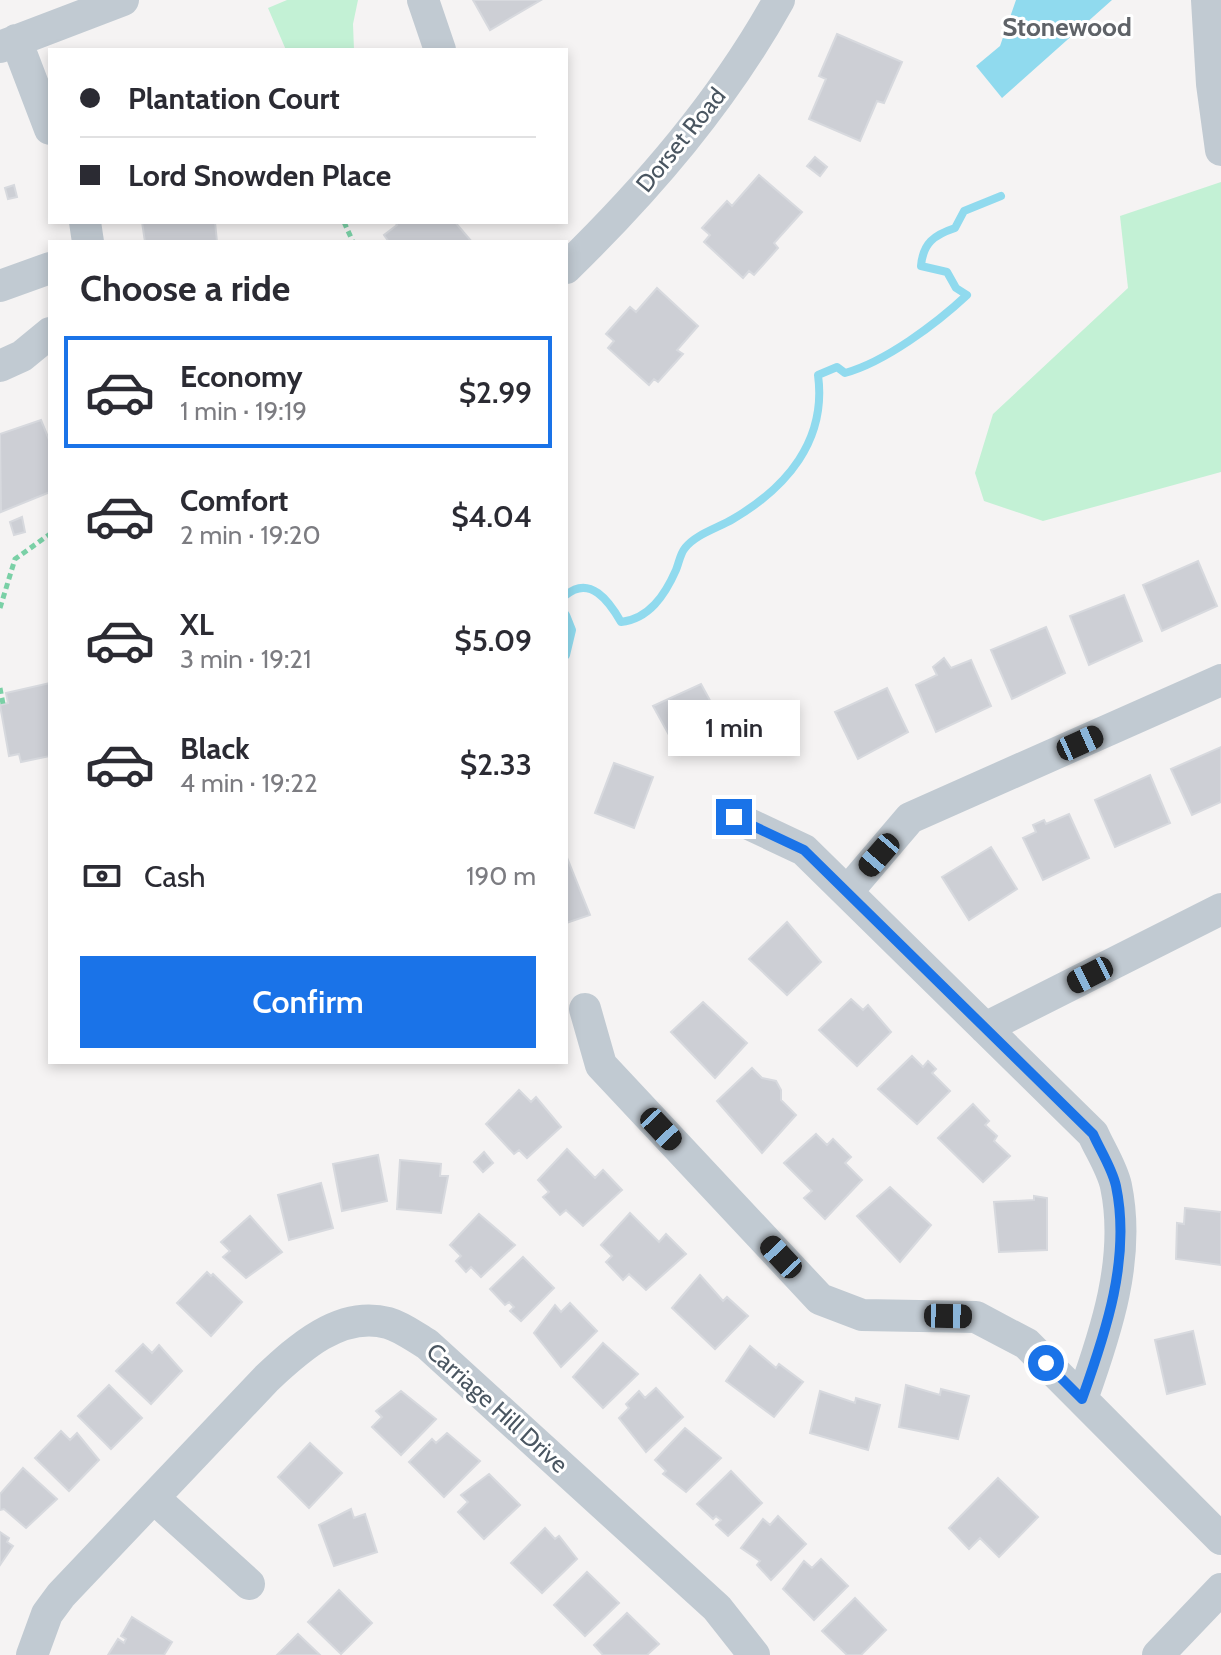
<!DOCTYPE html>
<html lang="en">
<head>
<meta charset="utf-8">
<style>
  body { margin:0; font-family:Cabin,sans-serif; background:#f7f7f7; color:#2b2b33; height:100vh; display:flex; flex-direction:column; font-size:30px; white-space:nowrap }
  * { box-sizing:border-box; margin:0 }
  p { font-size:26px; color:#7c7c81 }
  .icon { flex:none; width:44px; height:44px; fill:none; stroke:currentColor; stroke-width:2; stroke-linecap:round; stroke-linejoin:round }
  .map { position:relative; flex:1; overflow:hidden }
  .drawer { position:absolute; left:48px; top:240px; width:520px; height:824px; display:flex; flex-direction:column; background:#fff; border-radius:0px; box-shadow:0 4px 12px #0003 }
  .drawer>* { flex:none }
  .banner { position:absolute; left:48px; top:48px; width:520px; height:176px; border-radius:0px; box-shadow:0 4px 12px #0003; display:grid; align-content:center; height:176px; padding:0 32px; background:#fff }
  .end { position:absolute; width:36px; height:36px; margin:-18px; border:10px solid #1a73e8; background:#fff; box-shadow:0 0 0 4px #fff }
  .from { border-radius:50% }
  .bubble { position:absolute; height:56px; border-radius:0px; background:#fff; box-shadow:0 4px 12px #0003; font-size:26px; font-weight:600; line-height:56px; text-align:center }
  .car { position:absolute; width:24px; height:48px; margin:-24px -12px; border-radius:10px; box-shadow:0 0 6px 2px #0007; background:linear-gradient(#222 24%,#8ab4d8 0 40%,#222 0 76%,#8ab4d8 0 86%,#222 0) }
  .banner b { display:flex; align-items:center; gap:28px; height:76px; font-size:30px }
  .banner b+b { border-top:2px solid #e1e1e2 }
  .banner i { width:20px; height:20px; background:#2b2b33 }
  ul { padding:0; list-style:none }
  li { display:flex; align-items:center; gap:24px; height:112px; margin:0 16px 12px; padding:0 16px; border:4px solid transparent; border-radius:0px }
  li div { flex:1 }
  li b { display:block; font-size:30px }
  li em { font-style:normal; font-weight:600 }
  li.selected { border-color:#1a73e8 }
  li>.icon { width:72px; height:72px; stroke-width:1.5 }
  h2 { padding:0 32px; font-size:36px; line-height:96px }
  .pay { display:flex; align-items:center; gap:20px; height:88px; padding:0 32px; font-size:30px }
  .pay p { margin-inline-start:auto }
  .cta { display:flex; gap:16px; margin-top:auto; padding:16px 32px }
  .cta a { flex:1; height:92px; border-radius:0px; background:#1a73e8; color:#fff; font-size:32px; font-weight:600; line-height:92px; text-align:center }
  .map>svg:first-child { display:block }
  .green { fill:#c3f1d5 }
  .water { fill:#90daee }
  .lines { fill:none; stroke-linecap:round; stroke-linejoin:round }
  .stream { stroke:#90daee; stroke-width:8 }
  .building { fill:#cdcfd5; stroke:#d7d9de; stroke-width:2 }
  .path { stroke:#7ad0a6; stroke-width:5; stroke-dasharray:6 4; stroke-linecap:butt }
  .street { stroke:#c1cad2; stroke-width:32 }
  .route { stroke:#1a73e8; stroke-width:10 }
  .labels { text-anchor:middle; stroke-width:6; stroke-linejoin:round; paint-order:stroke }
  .street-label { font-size:24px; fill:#4a5661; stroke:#fff }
  .neighbourhood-label { font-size:26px; font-weight:bold; fill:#5f6368; stroke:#fff }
</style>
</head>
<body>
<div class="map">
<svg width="1221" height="1655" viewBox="0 0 1221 1655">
  <rect width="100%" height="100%" fill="#f5f3f3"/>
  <path class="green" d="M287,0H358L353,24L354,50H286L268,8Z
    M1221,182V472L1043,521L984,501L975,473L993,414L1128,288L1120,216Z"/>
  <path class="water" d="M1016,0H1112L1002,98L976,66L1000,46Z"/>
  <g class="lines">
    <path class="stream" d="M566,595C590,575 609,601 621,622C649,619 665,595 676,570C679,563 680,554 685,548C696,534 718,528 733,519C786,488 827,441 818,375L837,367L845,373C885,362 936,324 967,295L956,288L947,272L921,266C923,243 934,235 955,228L964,211L1001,196
      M566,615L572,630L566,655"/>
  </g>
  <path class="building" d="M473,0H541L490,30Z
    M837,34L902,62L884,103L877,101L860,141L809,119L826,79L819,76Z
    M815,157L827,167L820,176L807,166Z
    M759,175L802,212L774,243L778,248L754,275L749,271L743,278L704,242L710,235L702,228L727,201L732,206Z
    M14,185L17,197L8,199L5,188Z
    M142,222H215L217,242H145Z
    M395,222H455L472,242H389L384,235L397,225Z
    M657,288L698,326L677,350L683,354L658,382L654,379L649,385L608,348L614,341L606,334L630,307L636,312Z
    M41,420L50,442V492L1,512L0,434Z
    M22,517L25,532L14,535L10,522Z
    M1198,561L1217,606L1162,631L1143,585Z
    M1124,595L1142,641L1089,665L1070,616Z
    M1046,627L1065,673L1012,699L991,650Z
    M944,658L951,668L971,660L991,706L936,732L916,685L937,675L933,667Z
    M50,683V756L21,762L19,754L9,756L0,705L8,703L6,693Z
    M701,684L724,726L699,739L702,743L680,755L653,706Z
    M887,688L908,732L858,759L835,712Z
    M1221,747V802L1192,815L1171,769Z
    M614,763L653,777L634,828L595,813Z
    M1150,775L1170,823L1115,847L1095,800Z
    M1069,814L1089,858L1043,880L1023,838L1036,832L1033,825L1044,820L1046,824Z
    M991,847L1017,889L969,920L942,877Z
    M566,855L590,915L566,923Z
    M787,922L821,962L787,995L749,959Z
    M851,999L863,1010L868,1005L891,1032L857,1066L819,1030Z
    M703,1002L747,1043L715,1078L671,1032Z
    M912,1056L923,1067L928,1061L936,1069L932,1073L950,1091L917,1124L878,1089Z
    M752,1068L762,1078L776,1081L781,1090V1100L796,1115L762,1153L717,1101Z
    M519,1090L531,1102L536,1097L561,1127L527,1158L519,1150L514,1154L486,1124Z
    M973,1104L989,1121L985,1125L997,1136L994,1141L1010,1156L983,1182L938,1138Z
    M816,1134L827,1145L833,1139L851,1157L845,1163L862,1180L825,1219L804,1198L812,1191L784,1163Z
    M567,1149L595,1178L603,1170L622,1190L583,1226L566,1210L560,1215L543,1197L549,1192L538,1180Z
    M484,1152L493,1163L483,1172L474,1162Z
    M378,1155L387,1201L342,1211L333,1164Z
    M400,1160L441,1164L440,1176H448L441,1213L397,1209Z
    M321,1183L333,1228L289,1240L278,1195Z
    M890,1187L931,1225L900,1262L857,1216Z
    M1034,1196L1047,1198V1250L999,1252L994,1202L1034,1200Z
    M1185,1208L1221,1212V1265L1176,1259L1177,1223L1184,1224Z
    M630,1213L659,1242L666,1234L686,1254L646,1290L629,1274L623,1280L606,1262L612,1256L601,1245Z
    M479,1214L515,1245L481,1277L471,1267L466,1272L456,1261L461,1256L450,1245Z
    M250,1216L282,1252L246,1278L223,1257L230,1251L221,1242Z
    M523,1257L554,1288L521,1321L510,1311L514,1307L509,1302L505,1305L490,1289Z
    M207,1272L211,1276L213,1274L242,1302L211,1336L177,1303Z
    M700,1275L723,1301L727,1297L748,1316L715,1349L672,1308Z
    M570,1303L597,1331L561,1367L534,1333L555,1305L561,1312Z
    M1193,1331L1205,1384L1167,1394L1155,1340Z
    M603,1343L638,1374L603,1408L573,1377Z
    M143,1344L152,1353L159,1345L182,1371L151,1404L116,1371Z
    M750,1346L776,1368L779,1364L803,1382L774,1417L726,1381Z
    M109,1385L142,1418L111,1449L78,1416Z
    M906,1385L940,1395L941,1389L969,1396L958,1439L899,1427Z
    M656,1388L683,1417L646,1452L619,1418L629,1408L626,1404L639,1391L645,1398Z
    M401,1391L436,1419L401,1455L372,1427L382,1417L376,1411Z
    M820,1391L855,1403L856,1398L880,1405L868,1450L810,1433Z
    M685,1428L721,1458L686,1492L663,1474L666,1471L655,1460Z
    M61,1431L70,1440L77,1433L99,1460L69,1491L35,1458Z
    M447,1433L480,1461L444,1497L409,1462L432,1439L436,1443Z
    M310,1443L342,1473L309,1508L278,1477Z
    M23,1468L57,1499L26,1528L4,1509L0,1510V1494Z
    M731,1471L762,1503L728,1536L716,1525L721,1520L716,1516L713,1519L697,1504Z
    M489,1474L520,1505L484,1539L458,1512L468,1502L461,1495Z
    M998,1478L1038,1517L999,1557L980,1538L969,1549L949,1528Z
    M351,1509L354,1518L365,1514L377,1552L334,1566L319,1525Z
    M778,1516L806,1544L771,1580L757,1565L760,1561L741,1548L763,1519L770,1525Z
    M545,1528L555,1539L559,1536L577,1559L542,1593L511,1563Z
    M0,1532L9,1538L7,1542L13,1546L0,1565Z
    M821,1559L848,1586L814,1620L783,1589L804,1561L812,1568Z
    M587,1572L619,1603L585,1636L554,1605Z
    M339,1590L372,1623L341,1654L308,1622Z
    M855,1598L886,1630L861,1655H847L822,1631Z
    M627,1613L659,1644L647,1655H603L594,1645Z
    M132,1617L172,1642L164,1655H108L118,1639L124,1643L126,1639L121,1636Z
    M298,1634L320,1655H277Z"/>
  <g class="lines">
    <path class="path" d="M344,222L353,242
      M0,608L15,559L50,534
      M0,688L3,704"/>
    <path class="street" d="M423,0L440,50
      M1207,0L1212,84L1221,150
      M16,40L50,129
      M0,47L123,0
      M85,222L88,242
      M566,268C648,188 723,101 779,0
      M0,286L50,268
      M0,366L22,356L50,333
      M734,817L804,850L1093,1134C1100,1150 1112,1168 1116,1186C1131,1258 1106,1332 1082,1399
      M847,892L910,818L1221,680
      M585,1009L601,1065L820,1299L862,1315L976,1317L1027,1344L1221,1539
      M985,1028L1221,909
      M155,1499L249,1584
      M32,1655L47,1614L61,1595L267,1378C298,1349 340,1310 388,1323C402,1327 415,1337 427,1344L717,1608L754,1655
      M1158,1655L1221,1589"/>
  </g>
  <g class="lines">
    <path class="route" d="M734,817L804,850L1093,1134C1100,1150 1112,1168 1116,1186C1131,1258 1106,1332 1082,1399L1046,1363"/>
  </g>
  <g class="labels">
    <g class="street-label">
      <text transform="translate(681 140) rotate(-51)" y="8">Dorset Road</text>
      <text transform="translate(497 1408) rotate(42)" y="8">Carriage Hill Drive</text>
    </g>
    <g class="neighbourhood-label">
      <text x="1067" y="36">Stonewood</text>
    </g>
  </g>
</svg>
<i class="end from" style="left:1046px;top:1363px"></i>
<i class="end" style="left:734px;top:817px"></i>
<div class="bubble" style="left:668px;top:700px;width:132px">1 min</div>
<i class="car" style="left:1080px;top:743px;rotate:66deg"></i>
<i class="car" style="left:879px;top:855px;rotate:221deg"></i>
<i class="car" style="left:1090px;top:975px;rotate:243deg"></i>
<i class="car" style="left:661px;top:1129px;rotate:137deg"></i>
<i class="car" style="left:781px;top:1257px;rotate:317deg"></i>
<i class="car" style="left:948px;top:1316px;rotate:91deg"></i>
<div class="banner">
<b><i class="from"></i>Plantation Court</b>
<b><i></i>Lord Snowden Place</b>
</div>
<section class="drawer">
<h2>Choose a ride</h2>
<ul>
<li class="selected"><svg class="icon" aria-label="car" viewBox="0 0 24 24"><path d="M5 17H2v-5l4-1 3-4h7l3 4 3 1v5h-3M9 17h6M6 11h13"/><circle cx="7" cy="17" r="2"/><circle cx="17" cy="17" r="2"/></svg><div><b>Economy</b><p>1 min · 19:19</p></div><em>$2.99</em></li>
<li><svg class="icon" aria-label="car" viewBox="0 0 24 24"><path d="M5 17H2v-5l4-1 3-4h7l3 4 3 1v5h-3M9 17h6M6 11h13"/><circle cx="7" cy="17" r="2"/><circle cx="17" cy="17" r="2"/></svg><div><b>Comfort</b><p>2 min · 19:20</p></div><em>$4.04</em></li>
<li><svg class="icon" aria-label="car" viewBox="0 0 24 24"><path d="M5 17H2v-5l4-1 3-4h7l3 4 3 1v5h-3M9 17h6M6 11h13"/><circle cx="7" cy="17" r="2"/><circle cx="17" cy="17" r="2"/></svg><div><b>XL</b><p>3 min · 19:21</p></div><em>$5.09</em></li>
<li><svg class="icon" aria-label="car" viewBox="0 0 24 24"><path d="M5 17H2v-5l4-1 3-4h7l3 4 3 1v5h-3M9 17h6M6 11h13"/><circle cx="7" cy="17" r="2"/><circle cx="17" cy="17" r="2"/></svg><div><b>Black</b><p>4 min · 19:22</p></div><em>$2.33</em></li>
</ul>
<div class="pay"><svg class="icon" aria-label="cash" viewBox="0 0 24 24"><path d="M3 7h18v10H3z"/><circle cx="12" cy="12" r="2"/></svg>Cash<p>190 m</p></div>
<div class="cta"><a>Confirm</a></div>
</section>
</div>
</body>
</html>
